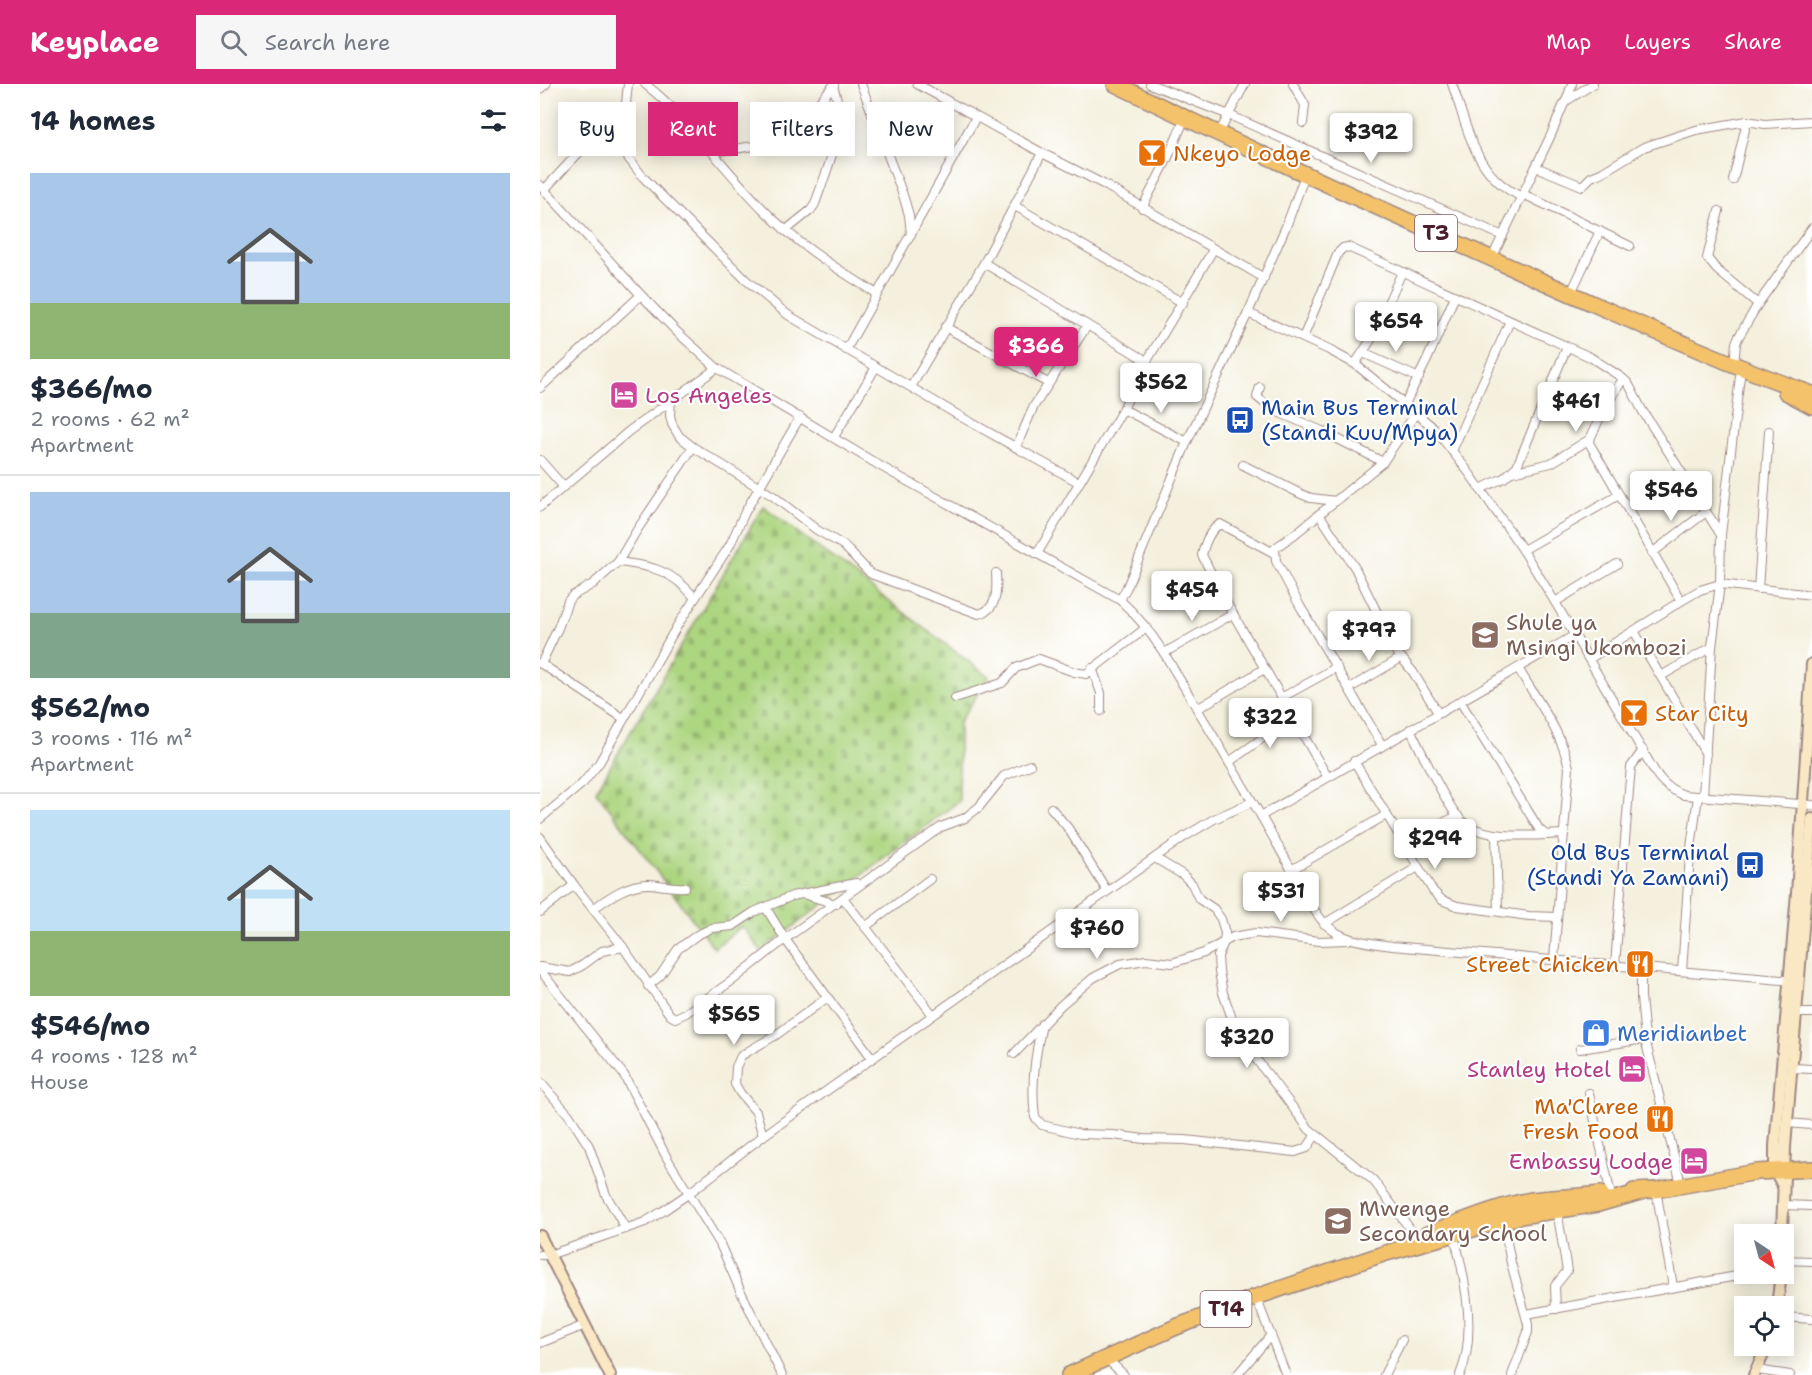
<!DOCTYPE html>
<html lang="en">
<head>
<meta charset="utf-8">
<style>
  body { margin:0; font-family:"Shantell Sans",sans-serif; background:#f6f6f7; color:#1f2937; height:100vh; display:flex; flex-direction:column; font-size:22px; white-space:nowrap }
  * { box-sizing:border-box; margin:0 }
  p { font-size:20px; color:#747a83 }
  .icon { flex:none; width:33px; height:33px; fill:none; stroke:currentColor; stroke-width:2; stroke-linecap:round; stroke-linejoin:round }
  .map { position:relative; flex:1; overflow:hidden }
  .panel { display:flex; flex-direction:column; background:#fff; width:540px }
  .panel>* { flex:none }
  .top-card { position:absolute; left:18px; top:18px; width:570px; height:54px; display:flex; gap:12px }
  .needle { width:39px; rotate:144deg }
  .controls { position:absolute; left:1194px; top:1140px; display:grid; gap:12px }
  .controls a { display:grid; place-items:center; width:60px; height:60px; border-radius:0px; background:#fff; box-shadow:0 3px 15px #0003; font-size:30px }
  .price { position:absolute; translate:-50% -51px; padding:0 14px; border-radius:6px; background:#fff; color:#222; font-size:20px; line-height:39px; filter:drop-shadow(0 2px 3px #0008) }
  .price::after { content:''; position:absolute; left:50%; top:36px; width:18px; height:14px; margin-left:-9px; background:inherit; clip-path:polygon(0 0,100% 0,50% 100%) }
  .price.on { background:#db2777; color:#fff }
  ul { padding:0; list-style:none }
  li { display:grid; align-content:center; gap:12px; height:318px; padding:0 30px }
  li+li { border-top:2px solid #e0e1e3 }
  li span { display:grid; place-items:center; height:186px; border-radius:0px; color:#555 }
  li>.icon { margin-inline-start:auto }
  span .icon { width:108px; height:108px; fill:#fffc; stroke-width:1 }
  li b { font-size:26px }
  h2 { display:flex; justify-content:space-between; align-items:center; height:72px; padding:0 30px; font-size:26px }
  .pill { padding:0 21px; border-radius:0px; background:#fff; box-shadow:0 3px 15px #0003; font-size:21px; line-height:54px }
  .pill.on { background:#db2777; color:#fff }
  header { display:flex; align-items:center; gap:36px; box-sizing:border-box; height:84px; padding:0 30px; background:#db2777; color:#fff }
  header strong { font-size:28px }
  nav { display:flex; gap:33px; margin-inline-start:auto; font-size:21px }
  .search { width:420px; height:54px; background:#f6f6f7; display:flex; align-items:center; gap:15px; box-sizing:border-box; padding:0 21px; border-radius:0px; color:#747a83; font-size:22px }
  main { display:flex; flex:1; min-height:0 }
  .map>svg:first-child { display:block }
  .cemetery { fill:url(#cemetery-stones); stroke:#7c7a56; stroke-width:1.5 }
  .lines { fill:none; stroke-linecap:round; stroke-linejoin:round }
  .street-casing { stroke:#9f8884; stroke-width:10 }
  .secondary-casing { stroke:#9f8884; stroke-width:14 }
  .highway-casing { stroke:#9f8884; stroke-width:18 }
  .street { stroke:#fff; stroke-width:8 }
  .secondary { stroke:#fae7c3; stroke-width:10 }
  .highway { stroke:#f3c26a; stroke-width:15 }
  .labels { text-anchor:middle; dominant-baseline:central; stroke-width:4.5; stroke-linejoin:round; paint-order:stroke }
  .shield { fill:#fff; stroke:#80626b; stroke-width:1.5 }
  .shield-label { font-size:21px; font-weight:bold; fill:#4a1f2b }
  .food-label { font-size:22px; fill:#c56008; stroke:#fff; text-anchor:start }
  .hotel-label { font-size:22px; fill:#b23c85; stroke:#fff; text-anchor:end }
  .transit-label { font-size:22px; fill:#164399; stroke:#fff; text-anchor:start }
  .education-label { font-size:22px; fill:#785e54; stroke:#fff; text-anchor:start }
  .shop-label { font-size:22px; fill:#366cbe; stroke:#fff; text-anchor:start }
</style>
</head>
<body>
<header>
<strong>Keyplace</strong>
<div class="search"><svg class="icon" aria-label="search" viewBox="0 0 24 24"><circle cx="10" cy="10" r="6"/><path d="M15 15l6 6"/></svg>Search here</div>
<nav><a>Map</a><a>Layers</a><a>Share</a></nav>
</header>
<main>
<section class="panel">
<h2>14 homes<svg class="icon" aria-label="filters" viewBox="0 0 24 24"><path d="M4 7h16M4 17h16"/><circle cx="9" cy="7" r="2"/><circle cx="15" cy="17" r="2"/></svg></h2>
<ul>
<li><span style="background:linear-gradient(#a9c7e8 70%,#8fb573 0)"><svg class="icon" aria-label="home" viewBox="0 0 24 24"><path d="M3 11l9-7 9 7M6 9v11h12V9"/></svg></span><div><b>$366/mo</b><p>2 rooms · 62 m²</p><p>Apartment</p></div></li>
<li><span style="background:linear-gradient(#a9c7e8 65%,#7fa58c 0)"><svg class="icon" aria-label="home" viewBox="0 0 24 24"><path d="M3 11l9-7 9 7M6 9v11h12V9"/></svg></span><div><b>$562/mo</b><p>3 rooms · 116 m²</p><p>Apartment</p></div></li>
<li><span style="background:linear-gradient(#bfe0f5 65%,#8fb573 0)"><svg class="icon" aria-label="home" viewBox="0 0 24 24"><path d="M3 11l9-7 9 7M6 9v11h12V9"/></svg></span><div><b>$546/mo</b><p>4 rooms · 128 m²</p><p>House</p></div></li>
</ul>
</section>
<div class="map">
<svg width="1272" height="1291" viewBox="0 0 1272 1291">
  <defs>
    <pattern id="cemetery-stones" width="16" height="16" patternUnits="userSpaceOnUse" patternTransform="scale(1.5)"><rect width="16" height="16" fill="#add681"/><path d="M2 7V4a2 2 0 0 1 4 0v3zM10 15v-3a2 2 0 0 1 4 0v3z" fill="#96b770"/></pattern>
  </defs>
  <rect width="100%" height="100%" fill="#fff"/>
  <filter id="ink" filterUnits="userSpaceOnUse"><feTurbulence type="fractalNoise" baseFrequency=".0167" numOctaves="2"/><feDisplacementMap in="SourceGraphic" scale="12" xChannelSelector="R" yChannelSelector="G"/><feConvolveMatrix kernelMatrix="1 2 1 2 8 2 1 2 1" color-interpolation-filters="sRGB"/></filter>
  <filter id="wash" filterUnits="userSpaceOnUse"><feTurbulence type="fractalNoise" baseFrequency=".008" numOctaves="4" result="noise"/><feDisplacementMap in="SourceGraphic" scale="24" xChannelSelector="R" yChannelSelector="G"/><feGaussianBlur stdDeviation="1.35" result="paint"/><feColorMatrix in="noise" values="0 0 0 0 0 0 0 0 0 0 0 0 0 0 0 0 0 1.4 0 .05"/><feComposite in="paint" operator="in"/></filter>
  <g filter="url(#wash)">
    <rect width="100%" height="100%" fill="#f4f0dd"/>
    <polygon class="cemetery" points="223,422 449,593 419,638 419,717 221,867 202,842 174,864 56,707"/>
  </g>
  <g filter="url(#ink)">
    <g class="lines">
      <g class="street-casing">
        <g id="street">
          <path d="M105 0C151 36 183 85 224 126 258 161 296 184 337 210"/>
          <polyline points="321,0 363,111 369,131 371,150"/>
          <polyline points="377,0 502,69 563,100 724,194"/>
          <polyline points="610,0 689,31 963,152"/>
          <polyline points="753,0 765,21 763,39"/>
          <path d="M912 0C928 44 934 92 982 113"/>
          <polyline points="0,5 6,0"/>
          <polyline points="1026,17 1032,0"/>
          <polyline points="67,47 103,93 206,196 248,231 423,334 538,398"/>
          <polyline points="678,51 705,0"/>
          <path d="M173 68 235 59C261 47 275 21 294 1"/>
          <polyline points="996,83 1042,102 1051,93 1061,89 1104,63 1156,46 1207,37 1225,40 1272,37"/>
          <polyline points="1193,96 1207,37"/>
          <path d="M0 101 101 211 137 248 177 284 342 383 580 516C598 532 611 549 624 569L721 732 775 827C795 858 819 857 852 862L1253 897"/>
          <polyline points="4,106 45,62 81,36 85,29 88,0"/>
          <polyline points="983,110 1090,162"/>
          <polyline points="475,122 643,219"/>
          <polyline points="602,124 626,78 645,34"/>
          <polyline points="1179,127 1167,174 1177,186 1218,220"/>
          <path d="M245 147 271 126 275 120C287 84 309 40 293 3"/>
          <polyline points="952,174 1011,51 1023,22 1026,17 1053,0"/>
          <polyline points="444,179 607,277"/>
          <polyline points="1031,209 1060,147"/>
          <path d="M708 229 789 266 815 280 894 344 927 386 983 466 1015 518 1115 688C1123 700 1131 706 1144 711L1272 721"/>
          <polyline points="405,243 508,299"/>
          <polyline points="763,254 798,169 803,164 808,163 1050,273 1081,293 1088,299 1102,326 1181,451"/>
          <polyline points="306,266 436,33"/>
          <polyline points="823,269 879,294"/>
          <polyline points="815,280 832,254 862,188"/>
          <polyline points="1194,281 1196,259 1198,254 1218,220 1272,144"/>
          <polyline points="371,303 444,179 502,69"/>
          <polyline points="720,303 717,313 733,326 782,347 843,378"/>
          <polyline points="0,304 101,211"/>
          <path d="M131 315 130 331 132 340 139 352 153 363 233 412 277 446 303 461 331 490 439 530C458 525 457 506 456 489"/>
          <polyline points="865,320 887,276 915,212"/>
          <polyline points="583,325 647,358"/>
          <polyline points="294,353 336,283"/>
          <polyline points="1048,357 1141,517"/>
          <polyline points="476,363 494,322 547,242"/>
          <polyline points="912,367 970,237"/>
          <polyline points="0,376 23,402"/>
          <polyline points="703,381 761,410 771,414 796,417"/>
          <polyline points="972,388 1011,379 1050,355 1065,323 1083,295"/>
          <polyline points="940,405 964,394 977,382 1027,263"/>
          <polyline points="0,423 89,347 177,284"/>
          <polyline points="779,430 815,484 856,567 873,588 898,629"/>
          <polyline points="983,466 1079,411"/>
          <path d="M734 469 680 440C669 447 665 459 662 471L685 516 787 692"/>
          <polyline points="1112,469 1166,428"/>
          <polyline points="497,470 583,325 607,277 673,166"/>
          <path d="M78 478C112 482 132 486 155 514"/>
          <polyline points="1218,505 1229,347"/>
          <polyline points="580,516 587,503 647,358 708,229 747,140 765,91"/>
          <polyline points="1015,518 1077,480"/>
          <polyline points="1094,547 1166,670"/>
          <polyline points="624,569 693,530"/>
          <polyline points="1049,575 1141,517 1160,506 1180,500 1272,511"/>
          <polyline points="0,579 83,634"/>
          <polyline points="1,580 18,544 28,517 32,512 53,500 78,478 97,446 153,363"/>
          <polyline points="552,584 561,609 561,627"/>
          <path d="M978 584C996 615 1022 648 1029 684L1014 875"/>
          <polyline points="1121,592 1172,563"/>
          <polyline points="810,604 861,574"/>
          <polyline points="415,614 462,599 476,584 499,575 534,588 546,590 606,544"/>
          <polyline points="741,614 797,583"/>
          <polyline points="920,617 999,745 1006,751"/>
          <polyline points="657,625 724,585"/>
          <path d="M870 645C880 664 909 728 923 738 948 757 994 751 1024 750"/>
          <polyline points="842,661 760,522 736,477 735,464 755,450 843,378 876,329"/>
          <polyline points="814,677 893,807 902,816 917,822 989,832 1017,833"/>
          <polyline points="689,678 734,646 748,625"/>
          <polyline points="1163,712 1172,563 1180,500 1181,451 1201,284"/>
          <polyline points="511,724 528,744 567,807"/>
          <polyline points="721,732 1035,551"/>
          <polyline points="0,735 43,699 59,679 137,542 190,461 205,428 260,333"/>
          <polyline points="956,750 958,827"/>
          <polyline points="0,753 34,801 83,863 125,924 130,931 135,934 146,929 193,896 245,855 401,743 425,734 439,723 464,692 490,681"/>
          <polyline points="861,757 918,732"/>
          <polyline points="615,774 643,791 652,800 659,815 674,825 681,835 685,849 684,858 678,872 679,888 683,909 695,943 713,971 769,1045 833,1096 877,1154"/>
          <polyline points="751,786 846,731"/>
          <polyline points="266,811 296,820"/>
          <polyline points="304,815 393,931"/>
          <polyline points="226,824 245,855 332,974"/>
          <path d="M53 825C69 813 89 799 110 800 122 801 133 804 145 803"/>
          <polyline points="0,828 34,801"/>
          <polyline points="784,840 878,783"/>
          <polyline points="325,843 390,795"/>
          <polyline points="1075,881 1090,694 1091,683 1103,666"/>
          <polyline points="0,883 30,888 43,881 62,867 83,863"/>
          <polyline points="1101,883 1101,913 1105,955 1141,1100"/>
          <polyline points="0,886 84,991 127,1074 180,1160 200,1206 242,1291"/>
          <polyline points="1142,887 1150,771 1158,712"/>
          <polyline points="108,902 120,892 138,865 157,851 172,844 193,842 214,828 252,812 316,799"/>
          <polyline points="1256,929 1272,929"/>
          <path d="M502 940C495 970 491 1003 495 1033L502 1041 540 1050 573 1051 604 1055 645 1056 755 1068 767 1064 775 1052"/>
          <polyline points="1040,965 1105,955"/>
          <polyline points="474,970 521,921 553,894 580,880 606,876 632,879 664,869 693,853 716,849 779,857 808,856"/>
          <polyline points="1252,984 1272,985"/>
          <polyline points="0,998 29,1031 49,1062 66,1111 86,1145"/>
          <polyline points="1049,1009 1072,1116"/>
          <polyline points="1247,1039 1272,1041"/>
          <polyline points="223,1052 216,1028 200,1009 195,1000 196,983 201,972 207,968 236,951 288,913"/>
          <polyline points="1116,1106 1133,1202"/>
          <polyline points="1243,1121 1272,1122"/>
          <polyline points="963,1137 971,1179 988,1240 988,1248 972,1291"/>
          <path d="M914 1152C925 1192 937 1251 920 1291"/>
          <polyline points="0,1171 9,1171 105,1138 123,1127 148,1110 223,1052 644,753 674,735 712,718"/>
          <polyline points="1244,1176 1272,1177"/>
          <polyline points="716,1213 746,1291"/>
          <polyline points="1016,1225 1015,1202 1027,1187 1017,1126"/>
          <polyline points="986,1230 1208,1190"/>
          <polyline points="1244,1233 1272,1235"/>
          <polyline points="0,1259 45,1241"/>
          <polyline points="566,1274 584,1291"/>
          <polyline points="1217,1286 1250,1291"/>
          <polyline points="697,1291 731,1251"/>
          <polyline points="844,1291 862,1256"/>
        </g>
      </g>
      <g class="secondary-casing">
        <g id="secondary">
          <polyline points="1243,1102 1235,1087 1235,1062 1257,809 1272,580"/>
          <polyline points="1242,1150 1245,1063 1272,735"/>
          <polyline points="0,1152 70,1291"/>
          <polyline points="1237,1222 1241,1190"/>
          <polyline points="1214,1291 1227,1262"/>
        </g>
      </g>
      <g class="highway-casing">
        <g id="highway">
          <path d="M575 0C716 69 860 134 1004 198 1093 237 1180 278 1272 310"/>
          <polyline points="1246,308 1272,322"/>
          <polyline points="1094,1107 1116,1106 1217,1088 1272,1085"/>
          <path d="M887 1150C919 1139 949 1125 981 1118 1008 1112 1035 1114 1061 1110"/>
          <polyline points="529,1291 636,1243 716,1213 846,1169 980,1132 1058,1120 1104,1107"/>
        </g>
      </g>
      <use href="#street" class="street"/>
      <use href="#secondary" class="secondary"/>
      <use href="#highway" class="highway"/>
    </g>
  </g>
  <defs>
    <g id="bar-square" transform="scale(1.5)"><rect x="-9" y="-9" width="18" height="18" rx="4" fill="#e8710a" stroke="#fff"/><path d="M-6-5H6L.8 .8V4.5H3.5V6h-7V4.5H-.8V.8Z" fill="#fff"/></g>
    <g id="hotel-square" transform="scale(1.5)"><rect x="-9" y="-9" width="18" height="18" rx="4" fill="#d1479c" stroke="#fff"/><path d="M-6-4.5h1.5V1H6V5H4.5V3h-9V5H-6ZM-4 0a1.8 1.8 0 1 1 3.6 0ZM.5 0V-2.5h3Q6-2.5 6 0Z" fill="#fff"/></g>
    <g id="bus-square" transform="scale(1.5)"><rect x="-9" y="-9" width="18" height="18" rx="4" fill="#1a4fb4" stroke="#fff"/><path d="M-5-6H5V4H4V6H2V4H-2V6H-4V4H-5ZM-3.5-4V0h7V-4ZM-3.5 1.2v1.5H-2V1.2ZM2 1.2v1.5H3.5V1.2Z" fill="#fff"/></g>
    <g id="school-square" transform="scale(1.5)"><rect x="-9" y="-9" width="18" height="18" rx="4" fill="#8d6e63" stroke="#fff"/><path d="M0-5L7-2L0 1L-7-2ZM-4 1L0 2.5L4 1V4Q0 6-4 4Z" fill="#fff"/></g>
    <g id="restaurant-square" transform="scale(1.5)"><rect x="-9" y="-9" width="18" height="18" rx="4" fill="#e8710a" stroke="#fff"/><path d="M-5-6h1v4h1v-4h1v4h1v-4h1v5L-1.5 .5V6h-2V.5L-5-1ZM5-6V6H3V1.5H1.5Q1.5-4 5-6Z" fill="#fff"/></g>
    <g id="shop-square" transform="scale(1.5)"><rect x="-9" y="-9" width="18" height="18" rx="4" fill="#3f7fe0" stroke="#fff"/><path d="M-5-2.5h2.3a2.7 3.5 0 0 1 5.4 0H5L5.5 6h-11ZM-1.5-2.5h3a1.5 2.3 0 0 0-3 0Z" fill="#fff"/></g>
  </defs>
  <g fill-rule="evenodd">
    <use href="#bar-square" x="612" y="69"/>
    <use href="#hotel-square" x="84" y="311"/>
    <use href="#bus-square" x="700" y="336"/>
    <use href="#school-square" x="945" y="551"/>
    <use href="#bar-square" x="1094" y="629"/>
    <use href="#bus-square" x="1210" y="781"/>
    <use href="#restaurant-square" x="1100" y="880"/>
    <use href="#shop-square" x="1056" y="949"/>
    <use href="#hotel-square" x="1092" y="985"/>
    <use href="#restaurant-square" x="1120" y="1035"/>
    <use href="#hotel-square" x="1154" y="1077"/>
    <use href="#school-square" x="798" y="1137"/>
  </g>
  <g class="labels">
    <g class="shield">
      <rect x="875" y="131" width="42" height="36" rx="4.5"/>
      <rect x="660.5" y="1207" width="51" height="36" rx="4.5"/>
    </g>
    <g class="shield-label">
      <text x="896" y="149">T3</text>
      <text x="686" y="1225">T14</text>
    </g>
    <g class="food-label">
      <text x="633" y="69">Nkeyo Lodge</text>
      <text x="1115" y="629">Star City</text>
      <text x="1079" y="880" text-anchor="end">Street Chicken</text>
      <text x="1099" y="1022" text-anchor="end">Ma'Claree<tspan x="1099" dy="25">Fresh Food</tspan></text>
    </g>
    <g class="hotel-label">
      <text x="105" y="311" text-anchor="start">Los Angeles</text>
      <text x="1071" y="985">Stanley Hotel</text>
      <text x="1133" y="1077">Embassy Lodge</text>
    </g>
    <g class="transit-label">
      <text x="721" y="323">Main Bus Terminal<tspan x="721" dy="25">(Standi Kuu/Mpya)</tspan></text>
      <text x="1189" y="768" text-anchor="end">Old Bus Terminal<tspan x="1189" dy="25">(Standi Ya Zamani)</tspan></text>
    </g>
    <g class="education-label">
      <text x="966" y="538">Shule ya<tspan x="966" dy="25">Msingi Ukombozi</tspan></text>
      <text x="819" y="1124">Mwenge<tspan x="819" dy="25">Secondary School</tspan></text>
    </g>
    <g class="shop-label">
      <text x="1077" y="949">Meridianbet</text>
    </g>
  </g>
</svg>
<div class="controls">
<a><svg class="needle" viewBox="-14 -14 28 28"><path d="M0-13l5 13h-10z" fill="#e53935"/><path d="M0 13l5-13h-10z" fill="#747a83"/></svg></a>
<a><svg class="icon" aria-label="locate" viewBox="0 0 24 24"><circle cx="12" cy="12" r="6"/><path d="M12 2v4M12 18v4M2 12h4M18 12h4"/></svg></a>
</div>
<b class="price" style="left:831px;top:80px">$392</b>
<b class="price" style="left:856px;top:269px">$654</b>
<b class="price on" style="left:496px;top:294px">$366</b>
<b class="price" style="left:621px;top:330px">$562</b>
<b class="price" style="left:1036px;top:349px">$461</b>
<b class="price" style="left:1131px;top:438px">$546</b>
<b class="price" style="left:652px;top:538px">$454</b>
<b class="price" style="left:829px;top:578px">$797</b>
<b class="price" style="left:730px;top:665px">$322</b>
<b class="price" style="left:895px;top:786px">$294</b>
<b class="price" style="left:741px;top:839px">$531</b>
<b class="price" style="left:557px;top:876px">$760</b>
<b class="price" style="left:194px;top:962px">$565</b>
<b class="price" style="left:707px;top:985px">$320</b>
<div class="top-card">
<a class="pill">Buy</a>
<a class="pill on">Rent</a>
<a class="pill">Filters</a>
<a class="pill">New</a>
</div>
</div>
</main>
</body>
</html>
